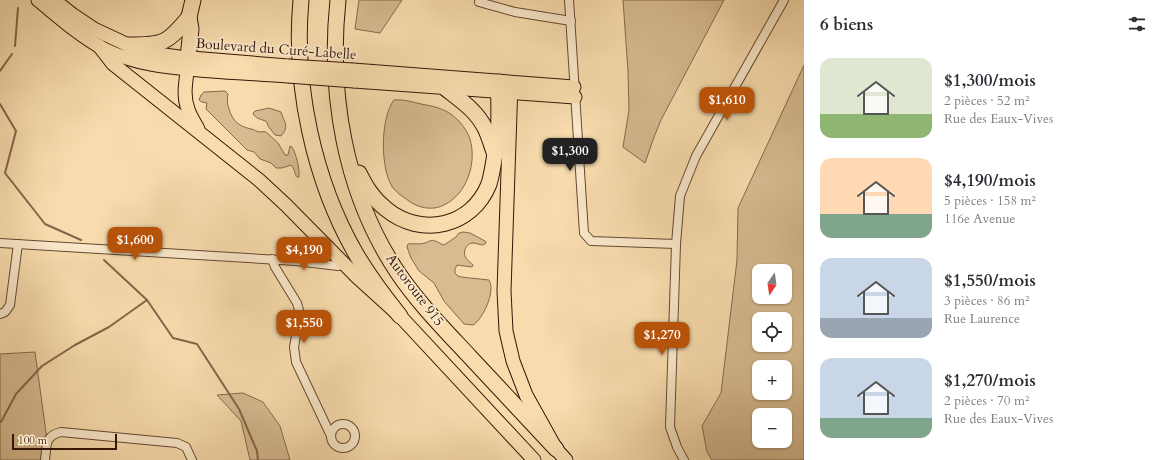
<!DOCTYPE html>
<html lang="fr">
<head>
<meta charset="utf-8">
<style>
  body { margin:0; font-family:Cardo,serif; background:#f2f2f3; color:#2b2b33; height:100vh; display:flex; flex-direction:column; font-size:15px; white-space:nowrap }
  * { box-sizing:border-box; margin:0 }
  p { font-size:13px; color:#7c7c81 }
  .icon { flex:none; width:22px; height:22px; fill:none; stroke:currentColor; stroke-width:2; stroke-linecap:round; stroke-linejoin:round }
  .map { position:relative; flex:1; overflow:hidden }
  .panel { display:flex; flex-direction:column; background:#fff; width:360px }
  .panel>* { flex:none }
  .needle { width:26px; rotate:193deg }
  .buttons { position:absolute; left:752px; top:264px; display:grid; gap:8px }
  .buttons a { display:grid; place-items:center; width:40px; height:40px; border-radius:8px; background:#fff; box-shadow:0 1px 3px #0004; font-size:20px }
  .scale { position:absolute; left:12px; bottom:10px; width:105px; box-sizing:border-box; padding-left:4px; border:2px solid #361709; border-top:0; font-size:11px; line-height:14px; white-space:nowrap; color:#361709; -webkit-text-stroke:3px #fae8ca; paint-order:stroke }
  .price { position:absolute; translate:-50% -34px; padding:0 9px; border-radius:8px; background:#b45309; color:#fff; font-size:13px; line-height:26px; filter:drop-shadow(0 1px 2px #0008) }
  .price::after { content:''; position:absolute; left:50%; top:24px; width:12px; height:9px; margin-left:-6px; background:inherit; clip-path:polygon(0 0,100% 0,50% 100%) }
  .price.current { background:#222; color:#fff }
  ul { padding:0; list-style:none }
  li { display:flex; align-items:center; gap:12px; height:100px; padding:0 16px }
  li span { display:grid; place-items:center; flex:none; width:112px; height:80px; border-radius:12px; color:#555 }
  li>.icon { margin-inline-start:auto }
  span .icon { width:48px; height:48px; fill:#fffc; stroke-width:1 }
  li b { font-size:17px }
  h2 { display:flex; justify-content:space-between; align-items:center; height:48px; padding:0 16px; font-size:17px }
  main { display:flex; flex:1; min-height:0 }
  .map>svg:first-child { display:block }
  .green { fill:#d7bb91; stroke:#86694d; fill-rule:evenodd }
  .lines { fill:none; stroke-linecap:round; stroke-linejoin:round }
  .stream { stroke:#83654a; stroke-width:2 }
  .minor-casing { stroke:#664832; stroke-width:10 }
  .primary-casing { stroke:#361709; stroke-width:15 }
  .motorway-casing { stroke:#361709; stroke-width:17 }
  .minor { stroke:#fae8ca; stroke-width:8 }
  .primary { stroke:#f8dcad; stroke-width:13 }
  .motorway { stroke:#f8dcad; stroke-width:15 }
  .primary-bridge-casing { stroke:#361709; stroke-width:15; stroke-linecap:butt }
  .primary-bridge { stroke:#f8dcad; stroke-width:13 }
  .labels { text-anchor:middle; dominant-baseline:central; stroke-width:3.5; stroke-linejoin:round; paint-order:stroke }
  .street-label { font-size:14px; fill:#361709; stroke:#fae8ca }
</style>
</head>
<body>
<main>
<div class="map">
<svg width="804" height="460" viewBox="0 0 804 460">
  <rect width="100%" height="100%" fill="#f8dcad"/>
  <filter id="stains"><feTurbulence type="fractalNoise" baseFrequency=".005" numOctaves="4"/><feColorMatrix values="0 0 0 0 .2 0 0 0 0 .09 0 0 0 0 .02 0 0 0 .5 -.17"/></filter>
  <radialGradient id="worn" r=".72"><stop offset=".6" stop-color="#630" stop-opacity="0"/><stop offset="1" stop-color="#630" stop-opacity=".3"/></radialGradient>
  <g class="green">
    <polygon points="359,0 402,0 380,33 355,29"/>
    <polygon points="623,0 724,0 661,120 654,137 645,163 623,147 629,110 628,71"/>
    <path d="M804 65V460H712L707 452 702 426 721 393 737 260 738 208ZM759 271H785V297H759ZM759 319H785V345H759ZM759 367H785V393H759ZM759 415H785V441H759Z"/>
    <path d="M225 91 228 94C227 99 227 104 229 109 233 122 239 126 251 129 254 129 257 132 260 132 262 132 264 131 266 132L278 143 285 155H288L290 146 292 147C296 153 300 170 299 177H297C294 173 295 169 291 165L282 168H276L271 163 260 159 254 152 247 150 206 109 207 103 202 102 199 100 201 95 204 92Z"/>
    <path d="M394 100C403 99 412 102 421 104 432 106 443 108 452 115 460 121 467 130 470 139 477 163 467 194 444 205 435 210 422 209 412 203 406 199 398 194 393 188 380 170 380 118 394 100Z"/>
    <path d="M269 108 281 112C284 122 290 126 281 136L275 135 268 126 267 122C262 119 255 119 253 113L255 111Z"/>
    <path d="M463 232 470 233 485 241 486 243 483 245C480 245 476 243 473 243 466 243 462 253 466 258 467 260 471 263 473 265L472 267 457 265 455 269V273L458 276 461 277 489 280C496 291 483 319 473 325L464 324 444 301 434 283 419 271 411 258 407 247 408 244C414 243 419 245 425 243 429 242 431 239 435 241 439 242 440 244 444 245L456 237 459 233Z"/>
    <polygon points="35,352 47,440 45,460 0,460 0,354"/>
    <polygon points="243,393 263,402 280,426 290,460 250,460 241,421 217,395"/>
  </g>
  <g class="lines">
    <g class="stream">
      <polyline points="15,46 18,8"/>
      <polyline points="0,71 12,54"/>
      <polyline points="0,104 16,131 5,173 45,224 81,240"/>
      <polyline points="104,260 147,300 173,338 197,344 239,409 257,451 258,460"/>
      <polyline points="1,422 16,394 42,366 75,345 109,327 147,300"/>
    </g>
    <g class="minor-casing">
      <g id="minor">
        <polyline points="569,0 584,233 591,241 676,244"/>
        <polyline points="479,2 515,12 571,21"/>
        <polyline points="0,243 296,261 338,266"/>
        <polyline points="272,259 275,267 297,303 300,314 294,347 296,362 331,436"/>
        <polyline points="0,314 5,312 10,305 18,244"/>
        <circle cx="343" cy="436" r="12"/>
        <path d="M45 460C47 446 44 436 61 432L177 443 186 447 192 460"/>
        <polyline points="684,460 677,447 670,427 676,244 680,196 696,156 784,0"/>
      </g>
    </g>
    <g class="primary-casing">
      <g id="primary">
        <path d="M38 0C59 17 80 36 104 49 138 66 175 68 212 71 237 73 263 74 288 76"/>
        <polyline points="54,0 73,15 94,29 143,52 179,57 288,66"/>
        <polyline points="99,46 113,64 259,180 286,205 357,277 400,316 534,460"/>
        <path d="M188 62C187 78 182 94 188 109 190 116 195 123 198 129"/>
        <polyline points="353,70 574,87"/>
        <polyline points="354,81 575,97"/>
        <polyline points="511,83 504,291 506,331 513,361 526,395 556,449 566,460"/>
      </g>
    </g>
    <g class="motorway-casing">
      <g id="motorway">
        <path d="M301 0C293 85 314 181 356 254 369 276 384 296 400 316"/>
        <path d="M338 0C328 94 345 194 398 273 419 304 446 331 471 358 499 388 528 419 556 449"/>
        <path d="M129 45C163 45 167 44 189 17"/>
        <polyline points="188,58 191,29 189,17 193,0"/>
        <path d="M445 88C460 100 476 110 485 128 489 136 491 144 494 152"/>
        <path d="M359 173C366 187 373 199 386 209 421 238 472 227 489 184 492 174 493 165 495 154 495 149 497 144 498 139 500 120 498 101 499 82"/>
      </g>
    </g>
    <use href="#minor" class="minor"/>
    <use href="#primary" class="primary"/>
    <use href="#motorway" class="motorway"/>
    <g class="primary-bridge-casing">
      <g id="primary-bridge">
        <polyline points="288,66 353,70"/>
        <polyline points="288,76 354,81"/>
      </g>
    </g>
    <use href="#primary-bridge" class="primary-bridge"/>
  </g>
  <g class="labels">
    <g class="street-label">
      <text transform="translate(276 49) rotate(4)">Boulevard du Curé-Labelle</text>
      <text transform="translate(415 290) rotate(53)">Autoroute 915</text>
    </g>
  </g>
  <rect width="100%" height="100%" filter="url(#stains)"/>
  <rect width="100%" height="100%" fill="url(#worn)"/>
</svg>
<div class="buttons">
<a><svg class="needle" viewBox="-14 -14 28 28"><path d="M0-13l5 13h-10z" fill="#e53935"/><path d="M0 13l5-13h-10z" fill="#7c7c81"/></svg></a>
<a><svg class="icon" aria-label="locate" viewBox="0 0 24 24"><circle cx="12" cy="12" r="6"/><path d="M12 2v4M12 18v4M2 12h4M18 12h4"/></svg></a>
<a>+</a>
<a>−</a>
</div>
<div class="scale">100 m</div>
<b class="price" style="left:727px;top:121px">$1,610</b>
<b class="price current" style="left:570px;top:172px">$1,300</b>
<b class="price" style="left:135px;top:261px">$1,600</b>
<b class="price" style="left:304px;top:271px">$4,190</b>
<b class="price" style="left:304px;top:344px">$1,550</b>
<b class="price" style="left:662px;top:356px">$1,270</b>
</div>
<section class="panel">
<h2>6 biens<svg class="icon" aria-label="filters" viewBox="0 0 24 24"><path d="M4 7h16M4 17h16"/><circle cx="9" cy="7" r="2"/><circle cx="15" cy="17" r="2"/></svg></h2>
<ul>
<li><span style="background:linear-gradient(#dfe7d0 70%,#8fb573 0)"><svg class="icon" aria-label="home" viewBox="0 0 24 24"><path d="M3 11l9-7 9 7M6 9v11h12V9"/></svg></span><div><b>$1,300/mois</b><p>2 pièces · 52 m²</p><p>Rue des Eaux-Vives</p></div></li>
<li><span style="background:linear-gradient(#ffd9b3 70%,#7fa58c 0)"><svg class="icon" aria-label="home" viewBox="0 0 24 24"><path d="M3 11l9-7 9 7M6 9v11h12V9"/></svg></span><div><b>$4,190/mois</b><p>5 pièces · 158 m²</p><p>116e Avenue</p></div></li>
<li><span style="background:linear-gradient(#c9d6e8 75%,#9aa5b1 0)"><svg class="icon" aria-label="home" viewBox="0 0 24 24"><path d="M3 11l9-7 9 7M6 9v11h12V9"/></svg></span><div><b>$1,550/mois</b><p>3 pièces · 86 m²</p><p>Rue Laurence</p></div></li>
<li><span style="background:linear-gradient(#c9d6e8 75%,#7fa58c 0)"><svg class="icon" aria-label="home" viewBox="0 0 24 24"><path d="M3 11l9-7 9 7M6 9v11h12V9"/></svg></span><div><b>$1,270/mois</b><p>2 pièces · 70 m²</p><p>Rue des Eaux-Vives</p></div></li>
</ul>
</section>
</main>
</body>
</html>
